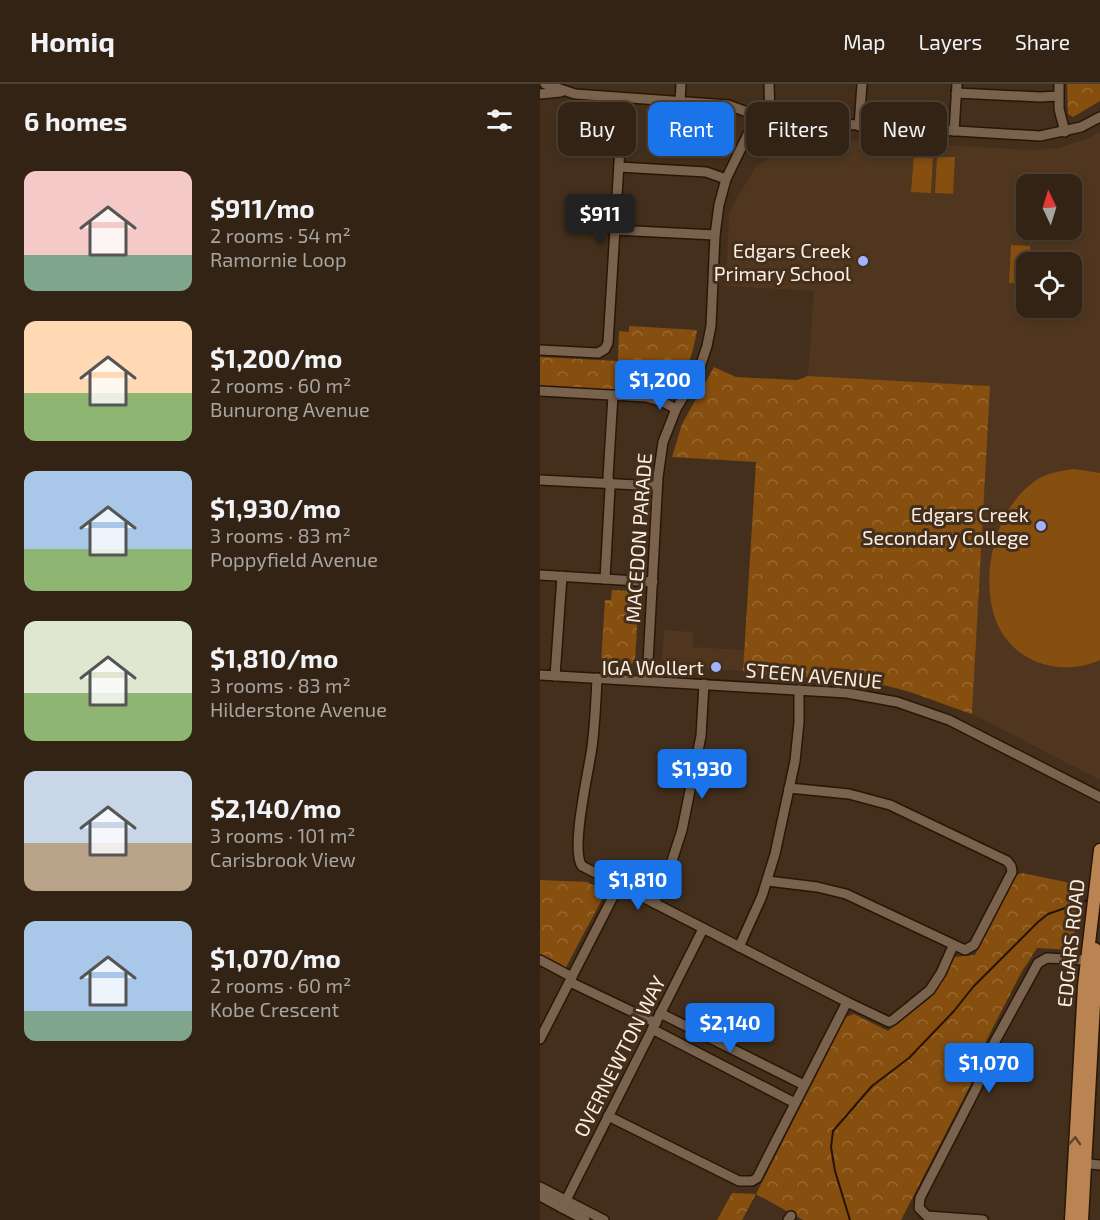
<!DOCTYPE html>
<html lang="en">
<head>
<meta charset="utf-8">
<style>
  body { margin:0; font-family:"Exo 2",sans-serif; background:#3d2f22; color:#f1f3f6; height:100vh; display:flex; flex-direction:column; font-size:22px; white-space:nowrap }
  * { box-sizing:border-box; margin:0 }
  p { font-size:20px; color:#a8a4a0 }
  .icon { flex:none; width:33px; height:33px; fill:none; stroke:currentColor; stroke-width:2; stroke-linecap:round; stroke-linejoin:round }
  .map { position:relative; flex:1; overflow:hidden }
  .sheet { display:flex; flex-direction:column; background:#322315; width:540px }
  .sheet>* { flex:none }
  .top-card { position:absolute; left:18px; top:18px; width:452px; height:54px; display:flex; gap:12px }
  .needle { width:39px; rotate:356deg }
  .fabs { position:absolute; left:476px; top:90px; display:grid; gap:12px }
  .fabs a { display:grid; place-items:center; width:66px; height:66px; border-radius:12px; background:#322315; box-shadow:0 3px 9px #0003,0 0 0 2px #4d4034; font-size:30px }
  .price { position:absolute; translate:-50% -51px; padding:0 14px; border-radius:6px; background:#1a73e8; color:#fff; font-size:20px; line-height:39px; filter:drop-shadow(0 2px 3px #0008) }
  .price::after { content:''; position:absolute; left:50%; top:36px; width:18px; height:14px; margin-left:-9px; background:inherit; clip-path:polygon(0 0,100% 0,50% 100%) }
  .price.active { background:#222; color:#fff }
  ul { padding:0; list-style:none }
  li { display:flex; align-items:center; gap:18px; height:150px; padding:0 24px }
  li span { display:grid; place-items:center; flex:none; width:168px; height:120px; border-radius:12px; color:#555 }
  li>.icon { margin-inline-start:auto }
  span .icon { width:72px; height:72px; fill:#fffc; stroke-width:1 }
  li b { font-size:26px }
  h2 { display:flex; justify-content:space-between; align-items:center; height:72px; padding:0 24px; font-size:26px }
  .tag { padding:0 21px; border-radius:12px; background:#322315; box-shadow:0 3px 9px #0003,0 0 0 2px #4d4034; font-size:21px; line-height:54px }
  .tag.active { background:#1a73e8; color:#fff }
  header { display:flex; align-items:center; gap:36px; box-sizing:border-box; height:84px; padding:0 30px; background:#322315; border-bottom:2px solid #4d4034 }
  header strong { font-size:28px }
  nav { display:flex; gap:33px; margin-inline-start:auto; font-size:21px }
  main { display:flex; flex:1; min-height:0 }
  .map>svg:first-child { display:block }
  .built { fill:#50361e; fill-rule:evenodd }
  .park { fill:url(#park-crowns) }
  .pitch { fill:#864f0f }
  .lines { fill:none; stroke-linecap:round; stroke-linejoin:round }
  .stream { stroke:#261302; stroke-width:2 }
  .minor-casing { stroke:#291604; stroke-width:12 }
  .major-casing { stroke:#291604; stroke-width:15 }
  .minor { stroke:#79624e; stroke-width:9 }
  .major { stroke:#b98451; stroke-width:12 }
  .oneway { stroke:#604429 }
  .poi-dot { fill:#a1b3fd; stroke:#432f1c; stroke-width:2 }
  .labels { text-anchor:middle; dominant-baseline:central; stroke-width:6; stroke-linejoin:round; paint-order:stroke }
  .poi-label { font-size:20px; fill:#fbeee2; stroke:#432f1c; text-anchor:end }
  .street-label { font-size:20px; fill:#fbeee2; stroke:#432f1c }
</style>
</head>
<body>
<header>
<strong>Homiq</strong>
<nav><a>Map</a><a>Layers</a><a>Share</a></nav>
</header>
<main>
<section class="sheet">
<h2>6 homes<svg class="icon" aria-label="filters" viewBox="0 0 24 24"><path d="M4 7h16M4 17h16"/><circle cx="9" cy="7" r="2"/><circle cx="15" cy="17" r="2"/></svg></h2>
<ul>
<li><span style="background:linear-gradient(#f6c9c9 70%,#7fa58c 0)"><svg class="icon" aria-label="home" viewBox="0 0 24 24"><path d="M3 11l9-7 9 7M6 9v11h12V9"/></svg></span><div><b>$911/mo</b><p>2 rooms · 54 m²</p><p>Ramornie Loop</p></div></li>
<li><span style="background:linear-gradient(#ffd9b3 60%,#8fb573 0)"><svg class="icon" aria-label="home" viewBox="0 0 24 24"><path d="M3 11l9-7 9 7M6 9v11h12V9"/></svg></span><div><b>$1,200/mo</b><p>2 rooms · 60 m²</p><p>Bunurong Avenue</p></div></li>
<li><span style="background:linear-gradient(#a9c7e8 65%,#8fb573 0)"><svg class="icon" aria-label="home" viewBox="0 0 24 24"><path d="M3 11l9-7 9 7M6 9v11h12V9"/></svg></span><div><b>$1,930/mo</b><p>3 rooms · 83 m²</p><p>Poppyfield Avenue</p></div></li>
<li><span style="background:linear-gradient(#dfe7d0 60%,#8fb573 0)"><svg class="icon" aria-label="home" viewBox="0 0 24 24"><path d="M3 11l9-7 9 7M6 9v11h12V9"/></svg></span><div><b>$1,810/mo</b><p>3 rooms · 83 m²</p><p>Hilderstone Avenue</p></div></li>
<li><span style="background:linear-gradient(#c9d6e8 60%,#b9a48a 0)"><svg class="icon" aria-label="home" viewBox="0 0 24 24"><path d="M3 11l9-7 9 7M6 9v11h12V9"/></svg></span><div><b>$2,140/mo</b><p>3 rooms · 101 m²</p><p>Carisbrook View</p></div></li>
<li><span style="background:linear-gradient(#a9c7e8 75%,#7fa58c 0)"><svg class="icon" aria-label="home" viewBox="0 0 24 24"><path d="M3 11l9-7 9 7M6 9v11h12V9"/></svg></span><div><b>$1,070/mo</b><p>2 rooms · 60 m²</p><p>Kobe Crescent</p></div></li>
</ul>
</section>
<div class="map">
<svg width="560" height="1136" viewBox="0 0 560 1136">
  <defs>
    <pattern id="park-crowns" width="20" height="18" patternUnits="userSpaceOnUse" patternTransform="scale(1.5)"><rect width="20" height="18" fill="#864f0f"/><path d="M2 6a3 3 0 1 1 6 0M12 15a3 3 0 1 1 6 0" fill="none" stroke="#986932"/></pattern>
  </defs>
  <rect width="100%" height="100%" fill="#432f1c"/>
  <g class="built">
    <path d="M560 48V696L432 630 449 302 268 292 274 207 186 202 189 130 196 115 215 84 229 73 252 60 264 57 292 55 494 66 518 64 547 55ZM486 100H531V146H486ZM486 178H531V224H486Z"/>
    <polygon points="124,546 153,548 153,563 205,566 203,587 128,582 122,576"/>
  </g>
  <g class="park">
    <polygon points="527,0 560,0 560,17 533,33 528,30"/>
    <path d="M89 242 157 246C154 266 144 303 126 313L115 309 0 302V273L78 277 79 247 89 248Z"/>
    <path d="M174 283 196 293 257 296 268 292 450 302 432 630C398 619 367 604 331 599 289 592 245 595 203 587L216 378 132 373 142 340Z"/>
    <polygon points="72,506 95,507 99,511 95,577 89,582 61,580 65,516 71,516"/>
    <polygon points="482,789 531,799 538,804 533,866 497,864 481,889 428,992 433,996 361,1136 263,1136 216,1110 202,1136 177,1136 192,1109 216,1110 306,933 314,930 348,947 390,914 398,904 414,873 435,871 476,791"/>
    <polygon points="0,796 47,798 66,808 25,885 0,872"/>
  </g>
  <g class="pitch">
    <polygon points="374,71 393,72 391,109 371,108"/>
    <polygon points="397,73 415,73 413,110 395,109"/>
    <polygon points="471,161 490,162 490,178 486,178 486,200 469,199"/>
    <path d="M534 385 560 389V576C520 594 470 578 455 534 440 490 455 425 495 397 506 389 520 387 534 385Z"/>
  </g>
  <g class="lines">
    <polyline class="stream" points="310,1136 295,1087 291,1063 293,1047 332,1002 369,974 414,927 433,903 498,838 508,830 548,816"/>
    <g class="minor-casing">
      <g id="minor">
        <polyline points="5,0 35,10 188,21 221,33"/>
        <polyline points="229,0 230,32"/>
        <polyline points="519,0 519,25 525,48"/>
        <polyline points="416,9 500,13 519,12"/>
        <polyline points="0,10 21,8"/>
        <polyline points="140,17 141,0"/>
        <circle cx="226" cy="45" r="13"/>
        <polyline points="236,36 500,52 541,43 560,33"/>
        <polyline points="319,42 322,0"/>
        <polyline points="239,47 266,41"/>
        <polyline points="414,47 417,0"/>
        <polyline points="79,83 166,88 186,95"/>
        <polyline points="75,146 175,151"/>
        <polyline points="0,266 58,269 65,265 68,259 83,14"/>
        <polyline points="0,307 106,313 123,318 136,325"/>
        <polyline points="0,396 117,402"/>
        <polyline points="0,491 113,498"/>
        <polyline points="65,495 70,404 68,393 73,311"/>
        <polyline points="0,591 307,609 357,618 409,636 560,713"/>
        <polyline points="15,592 22,492"/>
        <path d="M57 594C56 617 55 640 52 663 49 686 30 766 42 782L307 918 349 938 353 936 390 906 401 889 413 862"/>
        <polyline points="107,597 118,393 123,358 136,325 158,289 167,262 171,242 175,151 179,121 186,95 208,50 213,46"/>
        <polyline points="228,797 277,803 306,810 425,866 434,861 472,788 471,782 467,777 350,721 309,710 249,704"/>
        <polyline points="114,819 128,789 142,746 161,652 164,600"/>
        <polyline points="199,863 222,812 235,770 255,677 259,638 259,606"/>
        <polyline points="0,876 32,893"/>
        <polyline points="30,898 116,939"/>
        <polyline points="120,929 264,1001"/>
        <polyline points="112,945 255,1019"/>
        <polyline points="0,955 79,801"/>
        <polyline points="68,1032 199,1097 212,1097 217,1094 307,918"/>
        <polyline points="541,1079 560,1081"/>
        <polyline points="0,1103 64,1136"/>
        <polyline points="0,1112 45,1136"/>
        <polyline points="22,1124 163,845"/>
        <polyline points="248,1136 251,1132"/>
        <polyline points="443,1136 387,1132 379,1124 380,1114 437,1003 453,961 498,879 507,874 546,876"/>
      </g>
    </g>
    <g class="major-casing">
      <g id="major">
        <polyline points="531,1136 544,902 560,766"/>
        <polyline points="542,1136 555,902 555,865"/>
      </g>
    </g>
    <use href="#minor" class="minor"/>
    <use href="#major" class="major"/>
  </g>
  <defs><path id="oneway-chevron" d="M-2-3.5L2.5 0L-2 3.5" fill="none" stroke-width="1.6" stroke-linecap="round" stroke-linejoin="round" transform="scale(1.5)"/></defs>
  <use class="oneway" href="#oneway-chevron" transform="translate(535 1057) rotate(-87)"/>
  <g class="poi-dot">
    <circle cx="323" cy="177" r="6"/>
    <circle cx="501" cy="442" r="6"/>
    <circle cx="176" cy="583" r="6"/>
  </g>
  <g class="labels">
    <g class="poi-label">
      <text x="311" y="166">Edgars Creek<tspan x="311" dy="23">Primary School</tspan></text>
      <text x="489" y="430">Edgars Creek<tspan x="489" dy="23">Secondary College</tspan></text>
      <text x="164" y="583">IGA Wollert</text>
    </g>
    <g class="street-label">
      <text transform="translate(98 454) rotate(-86)">MACEDON PARADE</text>
      <text transform="translate(274 591) rotate(5)">STEEN AVENUE</text>
      <text transform="translate(530 859) rotate(-84)">EDGARS ROAD</text>
      <text transform="translate(79 972) rotate(-63)">OVERNEWTON WAY</text>
    </g>
  </g>
</svg>
<div class="fabs">
<a><svg class="needle" viewBox="-14 -14 28 28"><path d="M0-13l5 13h-10z" fill="#e53935"/><path d="M0 13l5-13h-10z" fill="#a8a4a0"/></svg></a>
<a><svg class="icon" aria-label="locate" viewBox="0 0 24 24"><circle cx="12" cy="12" r="6"/><path d="M12 2v4M12 18v4M2 12h4M18 12h4"/></svg></a>
</div>
<b class="price active" style="left:60px;top:161px">$911</b>
<b class="price" style="left:120px;top:327px">$1,200</b>
<b class="price" style="left:162px;top:716px">$1,930</b>
<b class="price" style="left:98px;top:827px">$1,810</b>
<b class="price" style="left:190px;top:970px">$2,140</b>
<b class="price" style="left:449px;top:1010px">$1,070</b>
<div class="top-card">
<a class="tag">Buy</a>
<a class="tag active">Rent</a>
<a class="tag">Filters</a>
<a class="tag">New</a>
</div>
</div>
</main>
</body>
</html>
